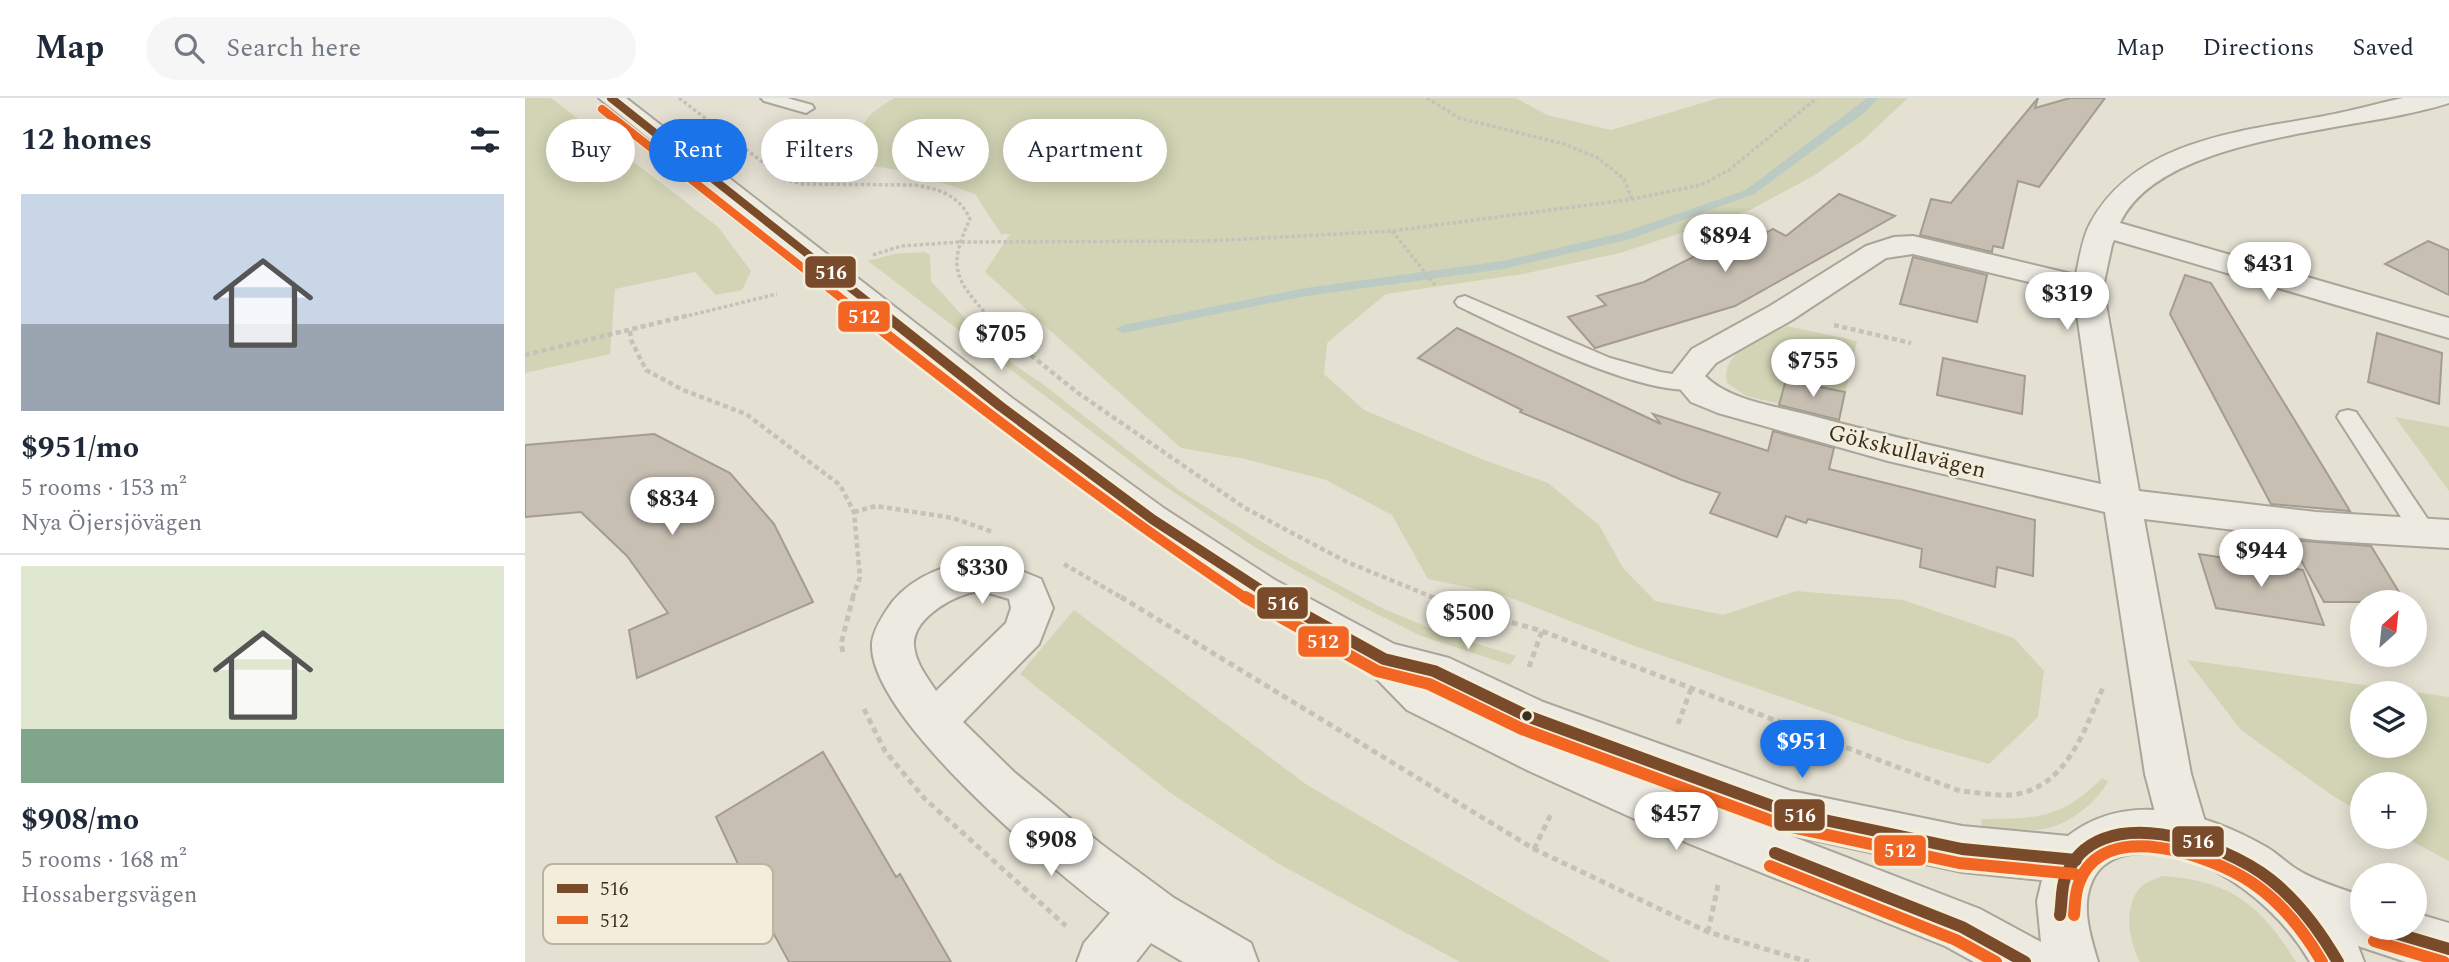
<!DOCTYPE html>
<html lang="en">
<head>
<meta charset="utf-8">
<style>
  body { margin:0; font-family:Spectral,serif; background:#f6f6f7; color:#1f2937; height:100vh; display:flex; flex-direction:column; font-size:26px; white-space:nowrap }
  * { box-sizing:border-box; margin:0 }
  p { font-size:23px; color:#747a83 }
  .icon { flex:none; width:38px; height:38px; fill:none; stroke:currentColor; stroke-width:2; stroke-linecap:round; stroke-linejoin:round }
  .map { position:relative; flex:1; overflow:hidden }
  .details { display:flex; flex-direction:column; background:#fff; width:525px }
  .details>* { flex:none }
  .guide { position:absolute; left:21px; top:21px; width:665px; height:63px; display:flex; gap:14px }
  .needle { width:46px; rotate:27deg }
  .buttons { position:absolute; left:1825px; top:492px; display:grid; gap:14px }
  .buttons a { display:grid; place-items:center; width:77px; height:77px; border-radius:50%; background:#fff; box-shadow:0 4px 18px #0003; font-size:35px }
  .price { position:absolute; translate:-50% -60px; padding:0 16px; border-radius:24px; background:#fff; color:#222; font-size:23px; line-height:46px; filter:drop-shadow(0 2px 4px #0008) }
  .price::after { content:''; position:absolute; left:50%; top:42px; width:21px; height:16px; margin-left:-10px; background:inherit; clip-path:polygon(0 0,100% 0,50% 100%) }
  .price.selected { background:#1a73e8; color:#fff }
  ul { padding:0; list-style:none }
  li { display:grid; align-content:center; gap:14px; height:371px; padding:0 21px }
  li+li { border-top:2px solid #e0e1e3 }
  li span { display:grid; place-items:center; height:217px; border-radius:0px; color:#555 }
  li>.icon { margin-inline-start:auto }
  span .icon { width:126px; height:126px; fill:#fffc; stroke-width:1 }
  li b { font-size:30px }
  h2 { display:flex; justify-content:space-between; align-items:center; height:84px; padding:0 21px; font-size:30px }
  .chip { padding:0 24px; border-radius:32px; background:#fff; box-shadow:0 4px 18px #0003; font-size:24px; line-height:63px }
  .chip.selected { background:#1a73e8; color:#fff }
  header { display:flex; align-items:center; gap:42px; box-sizing:border-box; height:98px; padding:0 35px; background:#fff; border-bottom:2px solid #e0e1e3 }
  header strong { font-size:33px }
  nav { display:flex; gap:38px; margin-inline-start:auto; font-size:24px }
  .search { width:490px; height:63px; background:#f6f6f7; display:flex; align-items:center; gap:18px; box-sizing:border-box; padding:0 24px; border-radius:38px; color:#747a83; font-size:26px }
  main { display:flex; flex:1; min-height:0 }
  .map>svg:first-child { display:block }
  .green { fill:#d2d4b5; fill-rule:evenodd }
  .lines { fill:none; stroke-linecap:round; stroke-linejoin:round }
  .stream { fill:#bbcac2; fill-rule:evenodd }
  .building { fill:#c8bfb3; stroke:#a59c91; stroke-width:2 }
  .service-casing { stroke:#aaa59a; stroke-width:4 }
  .minor-casing { stroke:#aaa59a; stroke-width:4 }
  .tertiary-casing { stroke:#aaa59a; stroke-width:4 }
  .path-far2 { stroke:#c6c1b9; stroke-width:3.5; stroke-dasharray:3.5 2.5; stroke-linecap:butt }
  .path-far1 { stroke:#c6c1b9; stroke-width:4.5; stroke-dasharray:5 3.5; stroke-linecap:butt }
  .path { stroke:#c6c1b9; stroke-width:5; stroke-dasharray:6 4.5; stroke-linecap:butt }
  .service { fill:#edeae2; fill-rule:evenodd }
  .minor { fill:#edeae2; fill-rule:evenodd }
  .tertiary { fill:#edeae2; fill-rule:evenodd }
  .bus-1-far2-casing { stroke:#f4edd9; stroke-width:11 }
  .bus-1-far1-casing { stroke:#f4edd9; stroke-width:15 }
  .bus-1-casing { stroke:#f4edd9; stroke-width:18 }
  .bus-2-far2-casing { stroke:#f4edd9; stroke-width:11 }
  .bus-2-far1-casing { stroke:#f4edd9; stroke-width:15 }
  .bus-2-casing { stroke:#f4edd9; stroke-width:18 }
  .bus-1-far2 { stroke:#7a4b2a; stroke-width:8 }
  .bus-1-far1 { stroke:#7a4b2a; stroke-width:10 }
  .bus-1 { stroke:#7a4b2a; stroke-width:12 }
  .bus-2-far2 { stroke:#f26522; stroke-width:8 }
  .bus-2-far1 { stroke:#f26522; stroke-width:10 }
  .bus-2 { stroke:#f26522; stroke-width:12 }
  .bus-dot { fill:#392e22; stroke:#f4edd9; stroke-width:2.5 }
  .labels { text-anchor:middle; dominant-baseline:central; stroke-width:5; stroke-linejoin:round; paint-order:stroke }
  .street-label { font-size:23px; fill:#392e22; stroke:#f4edd9 }
  .key { fill:#f4edd9; stroke:#bcb4a2; stroke-width:2 }
  .key-label { font-size:19px; fill:#392e22 }
  .line-badge { stroke:#f4edd9; stroke-width:2.5 }
  .badge-label { font-size:19px; text-anchor:middle; font-weight:bold; fill:#fff }
</style>
</head>
<body>
<header>
<strong>Map</strong>
<div class="search"><svg class="icon" aria-label="search" viewBox="0 0 24 24"><circle cx="10" cy="10" r="6"/><path d="M15 15l6 6"/></svg>Search here</div>
<nav><a>Map</a><a>Directions</a><a>Saved</a></nav>
</header>
<main>
<section class="details">
<h2>12 homes<svg class="icon" aria-label="filters" viewBox="0 0 24 24"><path d="M4 7h16M4 17h16"/><circle cx="9" cy="7" r="2"/><circle cx="15" cy="17" r="2"/></svg></h2>
<ul>
<li><span style="background:linear-gradient(#c9d6e8 60%,#9aa5b1 0)"><svg class="icon" aria-label="home" viewBox="0 0 24 24"><path d="M3 11l9-7 9 7M6 9v11h12V9"/></svg></span><div><b>$951/mo</b><p>5 rooms · 153 m²</p><p>Nya Öjersjövägen</p></div></li>
<li><span style="background:linear-gradient(#dfe7d0 75%,#7fa58c 0)"><svg class="icon" aria-label="home" viewBox="0 0 24 24"><path d="M3 11l9-7 9 7M6 9v11h12V9"/></svg></span><div><b>$908/mo</b><p>5 rooms · 168 m²</p><p>Hossabergsvägen</p></div></li>
</ul>
</section>
<div class="map">
<svg width="1924" height="864" viewBox="0 0 1924 864">
  <rect width="100%" height="100%" fill="#e4e0d2"/>
  <g class="green">
    <polygon points="0,0 26,0 193,129 226,173 217,192 191,197 170,174 90,191 85,256 0,275"/>
    <polygon points="369,0 991,0 1022,17 1086,32 1194,0 1383,0 1337,43 1290,77 1225,112 1095,155 998,176 861,196 802,245 799,276 839,312 959,362 1023,385 1074,427 1098,470 1130,503 1198,517 1271,493 1378,502 1489,540 1519,573 1513,619 1464,666 1380,642 1107,547 976,496 903,481 867,417 801,382 720,361 656,350 460,174 485,136 476,136 450,96 386,74 309,62 348,14"/>
    <path d="M400 154 405 157 406 183C439 219 472 259 515 284L655 393 763 460 859 511 917 535 991 558 985 567 896 538 830 505 731 450 625 378 343 163 369 156Z"/>
    <path d="M1262 228 1332 243 1315 320 1221 298 1202 285C1195 252 1237 241 1262 228Z"/>
    <polygon points="1870,319 1924,329 1924,393"/>
    <polygon points="549,512 782,687 1086,864 935,864 754,766 647,696 495,576"/>
    <path d="M1662 562 1924 599V763L1879 739 1890 738V686H1838L1837 715 1808 698 1716 632ZM1838 595H1890V648H1838Z"/>
    <path d="M1577 680 1583 683C1573 704 1542 728 1518 731 1498 734 1477 729 1457 730L1456 721C1510 721 1537 721 1577 680Z"/>
    <path d="M1637 778C1705 782 1736 807 1771 864H1615C1604 843 1597 807 1617 788 1622 783 1631 781 1637 778Z"/>
  </g>
  <g class="lines">
    <polygon class="stream" points="1342,0 1353,0 1340,14 1229,96 1105,141 978,171 781,198 598,235 591,231 598,227 781,190 978,163 1097,135 1221,92"/>
  </g>
  <g class="building">
    <polygon points="1513,0 1510,10 1545,0 1580,0 1514,89 1493,83 1478,150 1468,148 1467,154 1395,137 1406,101 1426,105"/>
    <polygon points="1314,96 1370,118 1210,208 1070,250 1043,219 1081,207 1072,198 1119,184 1217,134 1230,141 1248,131 1261,138"/>
    <polygon points="1903,143 1924,152 1924,197 1860,166"/>
    <polygon points="1388,159 1462,177 1452,224 1375,206"/>
    <polygon points="1660,177 1686,185 1825,413 1746,406 1645,216"/>
    <polygon points="932,230 1136,326 1128,316 1243,353 1248,333 1309,350 1304,371 1510,422 1508,478 1472,469 1470,489 1395,469 1397,451 1283,421 1281,425 1261,418 1252,439 1185,415 1195,395 1157,382 995,314 997,312 893,260"/>
    <polygon points="1852,235 1917,255 1914,306 1843,284"/>
    <polygon points="1418,260 1500,278 1497,316 1412,297"/>
    <polygon points="1261,282 1320,294 1314,322 1254,307"/>
    <polygon points="129,336 205,375 249,426 288,504 112,580 104,532 143,515 102,458 56,414 0,419 0,347"/>
    <polygon points="1765,442 1846,448 1880,504 1799,504"/>
    <polygon points="1674,456 1778,472 1799,527 1691,510"/>
    <polygon points="298,654 371,779 375,776 426,864 264,864 226,794 191,719"/>
  </g>
  <g class="lines">
    <g class="service-casing">
      <g id="service">
        <polygon points="236,0 262,0 287,7 289,10 281,15 239,3"/>
        <path d="M940 198 1085 260 1135 274 1173 280 1176 285 1173 290C1124 303 981 231 933 208L930 204 933 200Z"/>
        <polygon points="1823,312 1831,314 1908,429 1911,435 1908,441 1899,444 1890,441 1812,319 1815,314"/>
      </g>
    </g>
    <g class="minor-casing">
      <g id="minor">
        <path d="M1878 0H1924V5C1837 34 1637 35 1595 125L1924 220V240L1589 142 1587 147 1578 189 1614 393 1791 414 1924 422V450L1791 442 1619 421 1666 676 1684 737 1677 753 1660 760 1643 753 1636 737 1620 676 1580 414 1363 363 1193 315 1166 304 1145 279 1167 251 1245 208 1341 148 1369 139 1388 138 1551 177C1554 161 1558 138 1565 126 1609 44 1710 34 1794 19 1822 14 1850 6 1878 0ZM1388 156 1549 195 1576 386C1478 364 1381 343 1284 317 1251 308 1205 303 1180 278L1191 265 1267 222 1361 160Z"/>
        <path d="M457 462 479 466 516 481 528 510 514 546 438 624 489 674 576 746 649 800 726 845 733 864H658L626 845 611 864H552L559 845 585 815C527 771 344 620 347 546 348 531 360 514 368 503 389 478 425 464 457 462ZM457 493 484 501 486 510 481 525 411 593C402 579 391 566 389 548 387 519 433 494 457 493Z"/>
      </g>
    </g>
    <g class="tertiary-casing">
      <path id="tertiary" d="M74 0H101L487 300 640 411 750 482 869 546 924 560 1018 604 1266 693 1437 728 1543 738C1604 691 1682 715 1743 750 1754 757 1763 766 1773 772 1792 784 1817 790 1838 799V830H1890V815L1924 825V864H1881L1833 848 1839 864H1785C1763 826 1728 793 1690 773 1656 755 1584 739 1566 786 1556 811 1566 840 1573 864H1449L1420 848 1165 746 1004 673 882 612 844 573 722 504 614 431 463 316ZM1152 694 1266 737 1437 774 1517 782 1512 803 1516 844 1455 811Z"/>
    </g>
    <g class="path-far2">
      <path d="M154 0 261 82 278 86 390 87C414 91 434 97 445 121 422 170 430 181 464 219"/>
      <polyline points="902,0 934,20 1039,46 1073,60 1099,81 1107,101"/>
      <polyline points="867,133 910,187"/>
      <polyline points="348,157 376,148 434,144 683,143 867,133 1108,101 1176,87 1204,72 1292,0"/>
      <polyline points="158,219 252,196"/>
    </g>
    <g class="path-far1">
      <polyline points="462,217 477,234 553,295 720,410 822,464 912,501"/>
      <polyline points="1309,227 1386,245"/>
      <polyline points="105,233 106,242 121,272 158,292 221,316 315,387 329,414 335,479 327,501"/>
      <polyline points="0,257 165,217"/>
      <polyline points="329,414 351,408 428,420 468,434"/>
      <polyline points="539,466 599,501"/>
    </g>
    <g class="path">
      <polyline points="596,499 1009,751 1183,834 1284,864"/>
      <path d="M907 499 932 509 1017 533 1435 693C1451 694 1468 698 1484 697 1541 693 1560 631 1579 587"/>
      <polyline points="318,554 316,546 328,499"/>
      <polyline points="1004,569 1017,533"/>
      <polyline points="339,611 360,653 399,700 541,828"/>
      <polyline points="1153,626 1166,591"/>
      <polyline points="1009,751 1027,714"/>
      <polyline points="1183,834 1193,787"/>
    </g>
    <use href="#service" class="service"/>
    <use href="#minor" class="minor"/>
    <use href="#tertiary" class="tertiary"/>
    <g class="bus-1-far2-casing">
      <polyline id="bus-1-far2" points="86,0 362,219"/>
    </g>
    <g class="bus-1-far1-casing">
      <polyline id="bus-1-far1" points="360,217 475,308 627,421 750,501"/>
    </g>
    <g class="bus-1-casing">
      <g id="bus-1">
        <polyline points="747,499 859,561 909,573 1002,618 1266,715 1437,751 1551,762"/>
        <polyline points="1250,755 1437,829 1500,864"/>
        <path d="M1535 817C1537 806 1536 791 1540 780 1570 699 1699 744 1746 782 1774 804 1795 833 1813 864"/>
        <polyline points="1853,830 1924,851"/>
      </g>
    </g>
    <g class="bus-2-far2-casing">
      <polyline id="bus-2-far2" points="77,11 340,219"/>
    </g>
    <g class="bus-2-far1-casing">
      <path id="bus-2-far1" d="M337 217C463 316 589 412 722 501"/>
    </g>
    <g class="bus-2-casing">
      <g id="bus-2">
        <polyline points="720,499 852,573 904,586 997,631 1261,728 1434,765 1550,776"/>
        <polyline points="1245,768 1431,842 1471,864"/>
        <path d="M1549 817C1550 807 1550 794 1554 785 1578 719 1685 757 1726 784 1756 804 1779 833 1797 864"/>
        <polyline points="1849,843 1919,864"/>
      </g>
    </g>
    <use href="#bus-1-far2" class="bus-1-far2"/>
    <use href="#bus-1-far1" class="bus-1-far1"/>
    <use href="#bus-1" class="bus-1"/>
    <use href="#bus-2-far2" class="bus-2-far2"/>
    <use href="#bus-2-far1" class="bus-2-far1"/>
    <use href="#bus-2" class="bus-2"/>
  </g>
  <circle class="bus-dot" cx="1002" cy="618" r="6"/>
  <g class="labels">
    <g class="street-label">
      <text transform="translate(1382 354) rotate(14)">Gökskullavägen</text>
    </g>
  </g>
  <rect x="18" y="766" width="230" height="80" rx="10" class="key"/>
  <rect x="32" y="786" width="31" height="9" fill="#7a4b2a"/>
  <rect x="32" y="818" width="31" height="8" fill="#f26522"/>
  <g class="key-label">
    <text x="75" y="797">516</text>
    <text x="75" y="829">512</text>
  </g>
  <g class="line-badge">
    <rect x="279" y="157" width="53" height="34" rx="7" fill="#7a4b2a"/>
    <rect x="312" y="202" width="54" height="33" rx="7" fill="#f26522"/>
    <rect x="731" y="488" width="53" height="34" rx="7" fill="#7a4b2a"/>
    <rect x="772" y="527" width="53" height="33" rx="7" fill="#f26522"/>
    <rect x="1248" y="700" width="53" height="34" rx="7" fill="#7a4b2a"/>
    <rect x="1646" y="727" width="54" height="33" rx="7" fill="#7a4b2a"/>
    <rect x="1348" y="736" width="54" height="33" rx="7" fill="#f26522"/>
  </g>
  <g class="badge-label">
    <text x="306" y="181">516</text>
    <text x="339" y="225">512</text>
    <text x="758" y="512">516</text>
    <text x="798" y="550">512</text>
    <text x="1275" y="724">516</text>
    <text x="1673" y="750">516</text>
    <text x="1375" y="759">512</text>
  </g>
</svg>
<div class="buttons">
<a><svg class="needle" viewBox="-14 -14 28 28"><path d="M0-13l5 13h-10z" fill="#e53935"/><path d="M0 13l5-13h-10z" fill="#747a83"/></svg></a>
<a><svg class="icon" aria-label="layers" viewBox="0 0 24 24"><path d="M12 4l9 5-9 5-9-5zM3 14l9 5 9-5"/></svg></a>
<a>+</a>
<a>−</a>
</div>
<b class="price" style="left:1200px;top:176px">$894</b>
<b class="price" style="left:1744px;top:204px">$431</b>
<b class="price" style="left:1542px;top:234px">$319</b>
<b class="price" style="left:476px;top:274px">$705</b>
<b class="price" style="left:1288px;top:301px">$755</b>
<b class="price" style="left:147px;top:439px">$834</b>
<b class="price" style="left:1736px;top:491px">$944</b>
<b class="price" style="left:457px;top:508px">$330</b>
<b class="price" style="left:943px;top:553px">$500</b>
<b class="price selected" style="left:1277px;top:682px">$951</b>
<b class="price" style="left:1151px;top:754px">$457</b>
<b class="price" style="left:526px;top:780px">$908</b>
<div class="guide">
<a class="chip">Buy</a>
<a class="chip selected">Rent</a>
<a class="chip">Filters</a>
<a class="chip">New</a>
<a class="chip">Apartment</a>
</div>
</div>
</main>
</body>
</html>
